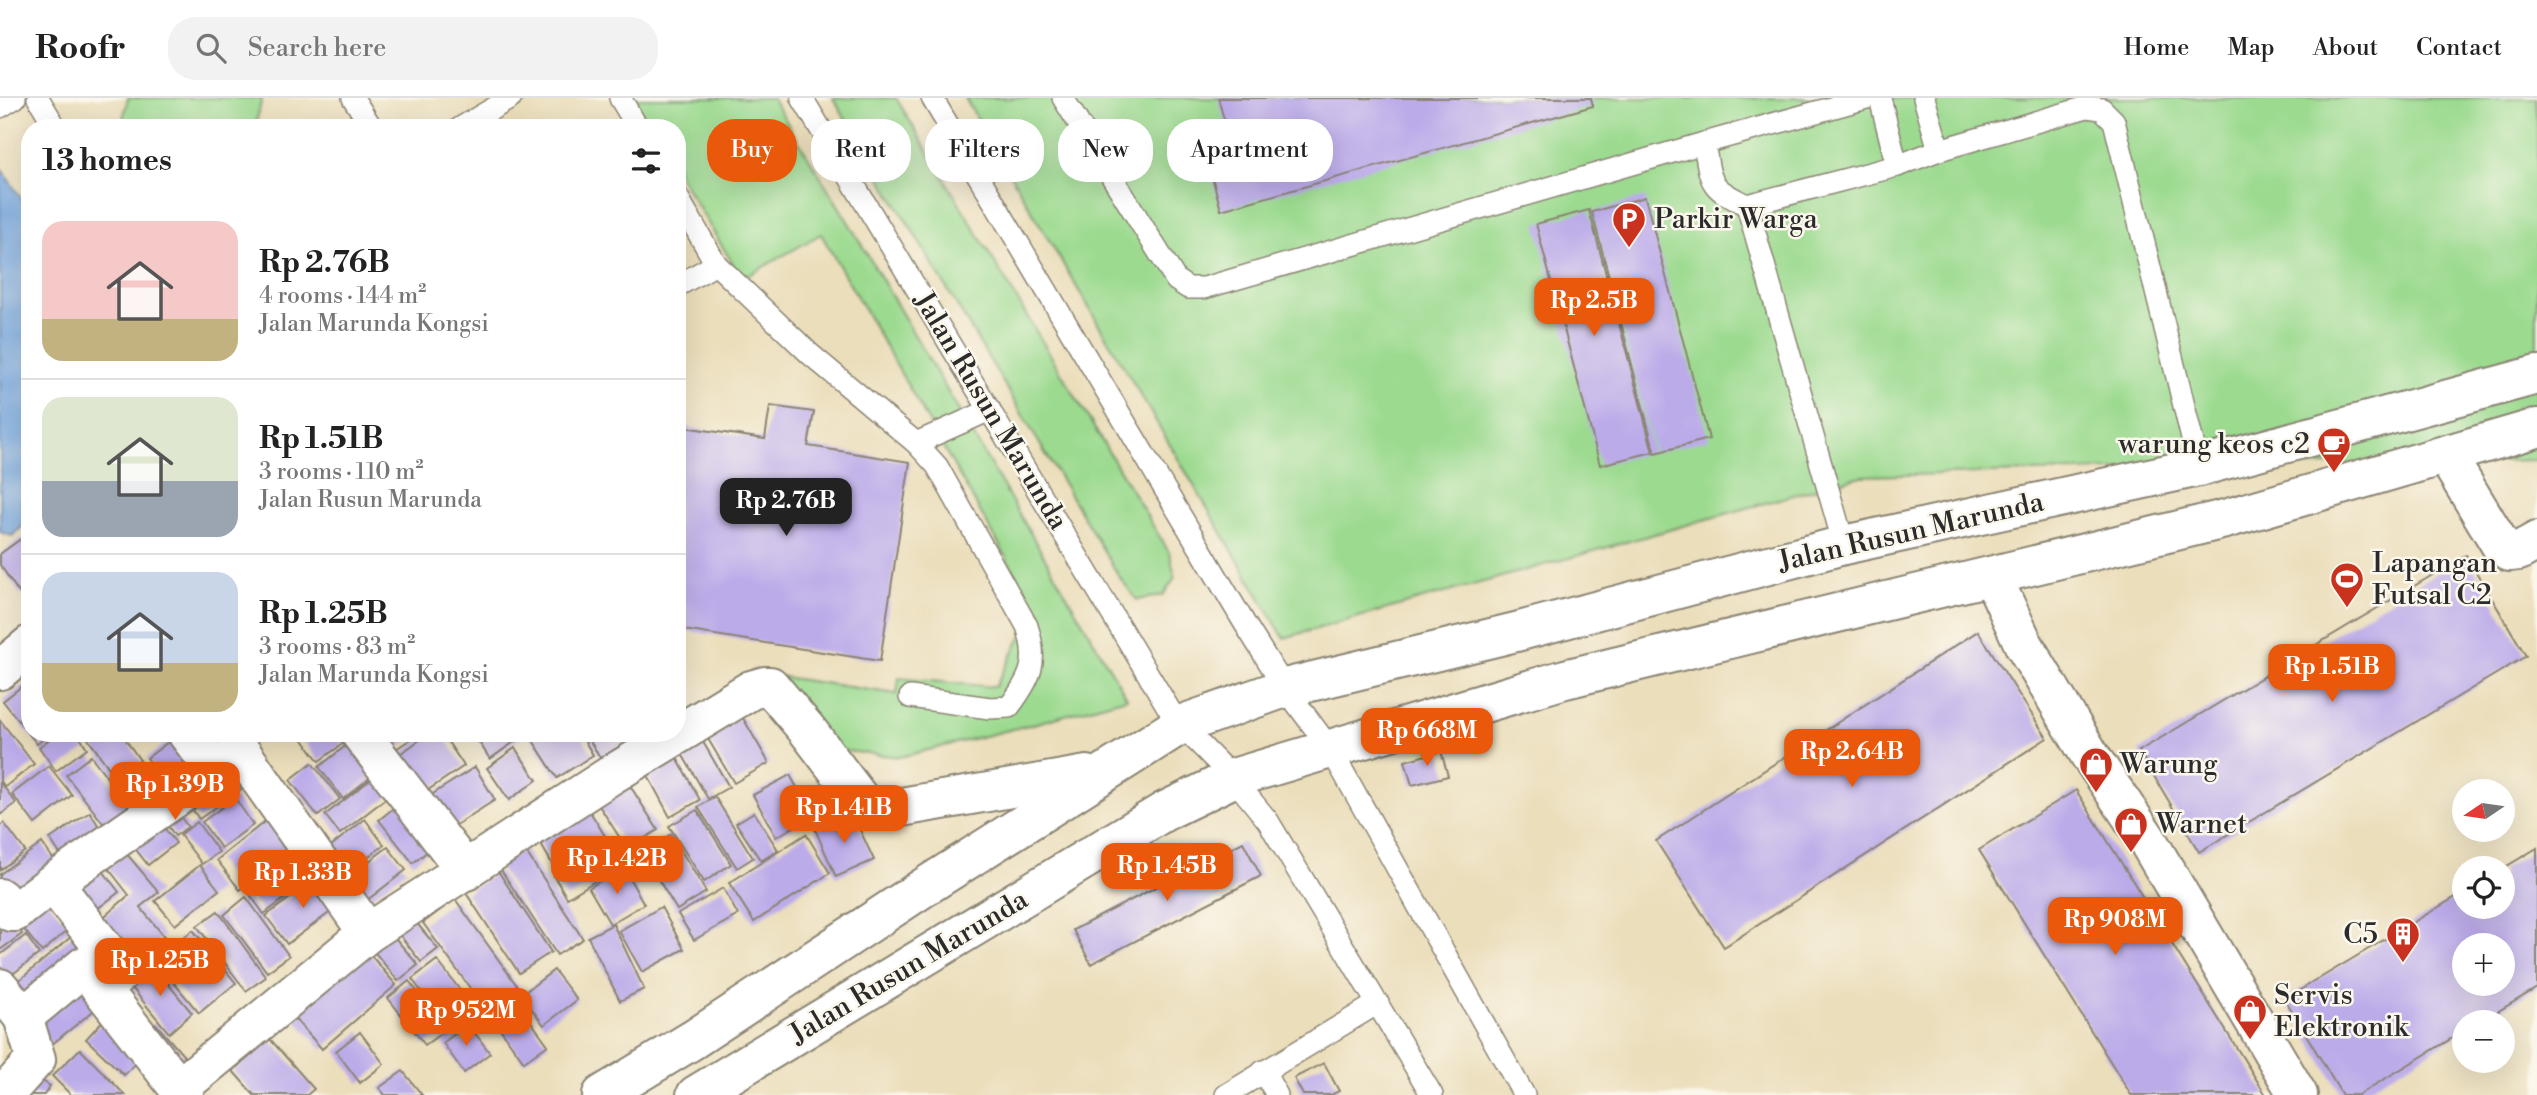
<!DOCTYPE html>
<html lang="en">
<head>
<meta charset="utf-8">
<style>
  body { margin:0; font-family:"Libre Bodoni",serif; background:#f2f2f2; color:#222; height:100vh; display:flex; flex-direction:column; font-size:26px; white-space:nowrap }
  * { box-sizing:border-box; margin:0 }
  p { font-size:23px; color:#767676 }
  .icon { flex:none; width:38px; height:38px; fill:none; stroke:currentColor; stroke-width:2; stroke-linecap:round; stroke-linejoin:round }
  .map { position:relative; flex:1; overflow:hidden }
  .panel { position:absolute; left:21px; top:21px; width:665px; height:623px; display:flex; flex-direction:column; background:#fff; border-radius:28px; box-shadow:0 7px 28px #0002 }
  .panel>* { flex:none }
  .guide { position:absolute; left:707px; top:21px; width:665px; height:63px; display:flex; gap:14px }
  .needle { width:46px; rotate:257deg }
  .fabs { position:absolute; left:2452px; top:681px; display:grid; gap:14px }
  .fabs a { display:grid; place-items:center; width:63px; height:63px; border-radius:50%; background:#fff; box-shadow:0 7px 28px #0002; font-size:35px }
  .price { position:absolute; translate:-50% -60px; padding:0 16px; border-radius:14px; background:#ea580c; color:#fff; font-size:23px; line-height:46px; filter:drop-shadow(0 2px 4px #0008) }
  .price::after { content:''; position:absolute; left:50%; top:42px; width:21px; height:16px; margin-left:-10px; background:inherit; clip-path:polygon(0 0,100% 0,50% 100%) }
  .price.active { background:#222; color:#fff }
  ul { padding:0; list-style:none }
  li { display:flex; align-items:center; gap:21px; height:175px; padding:0 21px }
  li+li { border-top:2px solid #e0e0e0 }
  li span { display:grid; place-items:center; flex:none; width:196px; height:140px; border-radius:21px; color:#555 }
  li>.icon { margin-inline-start:auto }
  span .icon { width:84px; height:84px; fill:#fffc; stroke-width:1 }
  li b { font-size:30px }
  h2 { display:flex; justify-content:space-between; align-items:center; height:84px; padding:0 21px; font-size:30px }
  .chip { padding:0 24px; border-radius:28px; background:#fff; box-shadow:0 7px 28px #0002; font-size:24px; line-height:63px }
  .chip.active { background:#ea580c; color:#fff }
  header { display:flex; align-items:center; gap:42px; box-sizing:border-box; height:98px; padding:0 35px; background:#fff; border-bottom:2px solid #e0e0e0 }
  header strong { font-size:33px }
  nav { display:flex; gap:38px; margin-inline-start:auto; font-size:24px }
  .search { width:490px; height:63px; background:#f2f2f2; display:flex; align-items:center; gap:18px; box-sizing:border-box; padding:0 24px; border-radius:28px; color:#767676; font-size:26px }
  .map>svg:first-child { display:block }
  .green { fill:#9bda8f; stroke:#63825d; stroke-width:2 }
  .water { fill:#73a5de; stroke:#4f6884; stroke-width:2 }
  .building { fill:#bcabe9; fill-rule:evenodd }
  .lines { fill:none; stroke-linecap:round; stroke-linejoin:round }
  .lane-casing { stroke:#8b8473; stroke-width:24 }
  .street-casing { stroke:#8b8473; stroke-width:42 }
  .lane { stroke:#fff; stroke-width:21 }
  .street { stroke:#fff; stroke-width:38 }
  .labels { text-anchor:middle; dominant-baseline:central; stroke-width:5; stroke-linejoin:round; paint-order:stroke }
  .poi-label { font-size:28px; fill:#2b2b2b; stroke:#fbf7ec; text-anchor:start }
  .street-label { font-size:28px; fill:#2b2b2b; stroke:#fbf7ec }
</style>
</head>
<body>
<header>
<strong>Roofr</strong>
<div class="search"><svg class="icon" aria-label="search" viewBox="0 0 24 24"><circle cx="10" cy="10" r="6"/><path d="M15 15l6 6"/></svg>Search here</div>
<nav><a>Home</a><a>Map</a><a>About</a><a>Contact</a></nav>
</header>
<div class="map">
<svg width="2537" height="997" viewBox="0 0 2537 997">
  <rect width="100%" height="100%" fill="#fbf7ec"/>
  <filter id="ink" filterUnits="userSpaceOnUse"><feTurbulence type="fractalNoise" baseFrequency=".0143" numOctaves="2"/><feDisplacementMap in="SourceGraphic" scale="14" xChannelSelector="R" yChannelSelector="G"/><feConvolveMatrix kernelMatrix="1 2 1 2 8 2 1 2 1" color-interpolation-filters="sRGB"/></filter>
  <filter id="wash" filterUnits="userSpaceOnUse"><feTurbulence type="fractalNoise" baseFrequency=".00686" numOctaves="4" result="noise"/><feDisplacementMap in="SourceGraphic" scale="28" xChannelSelector="R" yChannelSelector="G"/><feGaussianBlur stdDeviation="1.57" result="paint"/><feColorMatrix in="noise" values="0 0 0 0 0 0 0 0 0 0 0 0 0 0 0 0 0 1.4 0 .05"/><feComposite in="paint" operator="in"/></filter>
  <g filter="url(#wash)">
    <rect width="100%" height="100%" fill="#ebdebb"/>
    <g class="green">
      <polygon points="128,0 262,0 255,30 121,30"/>
      <polygon points="632,0 772,0 846,120 1127,600 1033,626 900,659 837,652 769,577 897,596 899,580 995,589 1036,511 821,136 742,181 677,74 677,30 650,30"/>
      <polygon points="833,0 896,0 1170,456 1175,480 1163,497 1137,502 1120,480"/>
      <polygon points="965,0 2537,0 2537,362 1861,378 1284,540"/>
    </g>
    <polygon class="water" points="0,69 30,113 30,414 22,429 12,438 0,434"/>
    <g id="blocks">
      <g class="building">
        <polygon points="1218,0 1591,0 1593,8 1221,112 1206,57 1232,50"/>
        <polygon points="1645,99 1709,341 1655,355 1592,114"/>
        <polygon points="1589,112 1653,354 1600,367 1536,126"/>
        <polygon points="770,308 814,314 808,348 910,364 880,563 677,531 677,328 765,341"/>
        <polygon points="22,440 30,451 30,489 20,496 0,467 0,456"/>
        <polygon points="2466,457 2526,558 2199,754 2139,653"/>
        <polygon points="1978,533 2047,640 1724,849 1656,743"/>
        <polygon points="27,584 30,587 30,635 51,635 37,646 3,603"/>
        <polygon points="743,620 769,665 734,685 701,629"/>
        <polygon points="0,622 34,666 5,689 0,682"/>
        <polygon points="58,635 77,635 87,650 56,673 39,649"/>
        <polygon points="89,635 121,635 160,691 136,708 86,638"/>
        <polygon points="180,635 202,664 168,689 147,660"/>
        <polygon points="197,635 246,635 249,640 218,663"/>
        <polygon points="298,635 350,635 352,639 319,663"/>
        <polygon points="377,635 408,635 411,641 382,660"/>
        <polygon points="430,635 442,635 464,668 422,696 397,658"/>
        <polygon points="473,635 527,635 490,661"/>
        <polygon points="534,635 580,635 593,657 557,680 530,638"/>
        <polygon points="585,635 622,635 633,652 606,669"/>
        <polygon points="699,637 729,689 708,701 678,649"/>
        <polygon points="353,642 377,674 343,701 319,669"/>
        <polygon points="671,649 700,702 670,719 641,665"/>
        <polygon points="515,650 537,682 509,702 487,670"/>
        <polygon points="1441,653 1448,678 1412,687 1405,663"/>
        <polygon points="91,658 130,710 106,729 66,677"/>
        <polygon points="312,665 340,701 318,718 290,682"/>
        <polygon points="49,668 72,697 35,726 12,696"/>
        <polygon points="475,669 495,702 445,734 425,701"/>
        <polygon points="622,675 658,732 627,751 591,695"/>
        <polygon points="790,677 813,718 776,739 753,697"/>
        <polygon points="374,679 389,698 340,736 325,717"/>
        <polygon points="236,680 243,690 199,721 184,699"/>
        <polygon points="0,684 16,705 0,717"/>
        <polygon points="2076,692 2266,997 2131,997 1979,752"/>
        <polygon points="715,699 753,760 737,770 698,709"/>
        <polygon points="235,700 253,727 221,750 202,724"/>
        <polygon points="400,705 434,748 413,765 379,722"/>
        <polygon points="174,710 188,729 175,738 162,719"/>
        <polygon points="589,712 605,738 554,769 539,743"/>
        <polygon points="697,712 731,766 704,784 669,728"/>
        <polygon points="90,714 103,735 64,762 50,741"/>
        <polygon points="754,714 778,752 761,763 736,725"/>
        <polygon points="852,715 874,762 836,779 815,731"/>
        <polygon points="274,716 297,747 240,792 217,762"/>
        <polygon points="365,721 384,747 345,777 326,752"/>
        <polygon points="158,722 176,745 148,767 130,744"/>
        <polygon points="197,724 219,754 202,766 180,737"/>
        <polygon points="4,725 25,753 0,772 0,728"/>
        <polygon points="671,736 706,794 677,812 642,755"/>
        <polygon points="806,736 830,775 754,824 729,785"/>
        <polygon points="615,740 628,763 567,800 554,778"/>
        <polygon points="1243,744 1261,778 1091,866 1073,832"/>
        <polygon points="42,745 58,768 12,802 0,786 0,776"/>
        <polygon points="388,749 406,772 366,803 348,779"/>
        <path d="M2537 750V890L2480 924H2464V933L2358 997H2342L2285 901 2464 794V808H2502V771ZM2464 847H2502V886H2464Z"/>
        <polygon points="524,751 583,841 557,857 499,769"/>
        <polygon points="126,755 159,794 140,809 164,838 126,870 92,829 129,797 108,770"/>
        <polygon points="300,755 317,776 264,816 248,794"/>
        <polygon points="200,767 219,792 175,827 155,803"/>
        <polygon points="100,769 119,794 92,815 72,791"/>
        <polygon points="623,769 644,806 610,826 589,790"/>
        <polygon points="498,773 551,854 519,875 466,795"/>
        <polygon points="319,778 340,807 287,846 266,818"/>
        <polygon points="723,790 738,817 694,842 678,816"/>
        <polygon points="43,797 70,830 42,854 15,820"/>
        <polygon points="246,799 289,858 267,874 224,817"/>
        <polygon points="455,801 518,889 486,912 423,825"/>
        <polygon points="661,809 684,851 642,874 619,833"/>
        <polygon points="218,813 266,879 246,893 197,828"/>
        <polygon points="7,815 22,836 0,852 0,821"/>
        <polygon points="411,818 438,851 421,864 395,831"/>
        <polygon points="613,826 644,891 620,903 588,839"/>
        <polygon points="193,832 236,885 199,915 155,862"/>
        <polygon points="78,833 82,862 26,909 10,890"/>
        <polygon points="391,835 418,867 398,883 372,851"/>
        <polygon points="26,837 39,856 2,884 0,881 0,857"/>
        <polygon points="368,854 396,887 322,951 293,919"/>
        <polygon points="437,862 473,909 448,929 412,881"/>
        <polygon points="151,865 192,915 169,935 128,885"/>
        <polygon points="554,872 577,902 544,927 521,897"/>
        <polygon points="77,883 98,909 51,947 31,922"/>
        <polygon points="409,883 447,931 425,947 388,900"/>
        <polygon points="519,907 548,947 524,964 496,925"/>
        <polygon points="107,918 146,955 124,977 86,941"/>
        <polygon points="155,925 189,964 174,977 140,938"/>
        <polygon points="468,926 490,955 464,975 443,945"/>
        <polygon points="360,934 384,966 360,985 336,953"/>
        <polygon points="270,941 314,991 307,997 254,997 233,973"/>
        <polygon points="80,951 125,997 71,997 52,978"/>
        <polygon points="1324,965 1339,993 1331,997 1303,997 1294,980"/>
        <polygon points="403,973 422,997 385,997 379,990"/>
        <polygon points="30,975 50,988 44,997 15,997"/>
      </g>
    </g>
  </g>
  <g filter="url(#ink)">
    <use href="#blocks" fill-opacity="0" stroke="#8b8473" stroke-width="2"/>
    <g class="lines">
      <g class="lane-casing">
        <g id="lane">
          <polyline points="38,0 56,30"/>
          <polyline points="353,0 372,30"/>
          <polyline points="620,0 638,30"/>
          <polyline points="802,0 1175,621 1233,680 1268,723 1432,997"/>
          <polyline points="932,0 1245,526 1285,590 1331,652 1524,997"/>
          <polyline points="1063,0 1176,182 1188,190 1204,190 1704,45 1867,0"/>
          <polyline points="1880,0 1897,68"/>
          <polyline points="1924,0 1939,52"/>
          <polyline points="0,9 15,0"/>
          <polyline points="460,30 511,0"/>
          <path d="M1704 45C1711 85 1708 89 1747 107"/>
          <polyline points="677,98 716,166 677,188"/>
          <polyline points="716,166 810,256 916,345 990,312"/>
          <polyline points="1844,447 1747,107 1897,68 1939,52 2087,9 2102,11 2114,23 2199,369"/>
          <path d="M910 599 990 610 1009 609C1031 580 1039 564 1027 528L937 368 916 345"/>
          <polyline points="1263,973 1277,997"/>
          <polyline points="1226,997 1378,905"/>
        </g>
      </g>
      <g class="street-casing">
        <g id="street">
          <polyline points="2446,357 2500,446 2510,454 2519,453 2537,443"/>
          <polyline points="1992,478 2024,547 2089,656 2146,740 2298,997"/>
          <polyline points="0,572 30,547"/>
          <polyline points="187,635 215,672 237,655 243,657 368,835"/>
          <polyline points="360,635 466,773"/>
          <polyline points="53,785 215,672"/>
          <polyline points="0,800 11,814 15,814 53,785 118,868 119,876 100,889 184,997"/>
          <polyline points="0,890 23,919 36,961 4,997"/>
          <polyline points="23,919 83,869 86,870 100,889"/>
          <polyline points="179,990 368,835 611,677 751,592 765,588 770,588 808,633 865,708 871,711 884,712 1087,677"/>
          <polyline points="602,997 694,941 926,788 1180,627 1285,590 1516,534 1844,447 2199,369 2537,277"/>
          <polyline points="696,997 1165,713 1233,680 1565,581 2225,421 2537,330"/>
        </g>
      </g>
      <use href="#lane" class="lane"/>
      <use href="#street" class="street"/>
    </g>
  </g>
  <defs>
    <g id="parking-pin" transform="scale(1.75)"><path d="M0 17L-7.5 6A9.5 9.5 0 1 1 7.5 6Z" fill="#c8321e" stroke="#fbf7ec"/><path d="M-3.5-5.5H1a3.5 3.5 0 0 1 0 7H-1V5.5H-3.5ZM-1-3.4V-.6H.8a1.4 1.4 0 0 0 0-2.8Z" fill="#fff"/></g>
    <g id="cafe-pin" transform="scale(1.75)"><path d="M0 17L-7.5 6A9.5 9.5 0 1 1 7.5 6Z" fill="#c8321e" stroke="#fbf7ec"/><path d="M-5.5-4.5H6V0H3Q3 3.5 0 3.5H-2.5Q-5.5 3.5-5.5 0ZM3-3.2v2h1.7v-2ZM-6 4.5H4V6H-6Z" fill="#fff"/></g>
    <g id="stadium-pin" transform="scale(1.75)"><path d="M0 17L-7.5 6A9.5 9.5 0 1 1 7.5 6Z" fill="#c8321e" stroke="#fbf7ec"/><path d="M0-5a6.5 5 0 1 0 0 10a6.5 5 0 1 0 0-10ZM-3.5-1.8h7v3.6h-7Z" fill="#fff"/></g>
    <g id="shop-pin" transform="scale(1.75)"><path d="M0 17L-7.5 6A9.5 9.5 0 1 1 7.5 6Z" fill="#c8321e" stroke="#fbf7ec"/><path d="M-5-2.5h2.3a2.7 3.5 0 0 1 5.4 0H5L5.5 6h-11ZM-1.5-2.5h3a1.5 2.3 0 0 0-3 0Z" fill="#fff"/></g>
    <g id="building-pin" transform="scale(1.75)"><path d="M0 17L-7.5 6A9.5 9.5 0 1 1 7.5 6Z" fill="#c8321e" stroke="#fbf7ec"/><path d="M-4-6H4V6H1V3H-1V6H-4ZM-2.5-4.3h1.7v1.8h-1.7ZM.8-4.3h1.7v1.8H.8ZM-2.5-1h1.7V.8h-1.7ZM.8-1h1.7V.8H.8Z" fill="#fff"/></g>
  </defs>
  <g fill-rule="evenodd">
    <use href="#parking-pin" x="1629" y="121"/>
    <use href="#cafe-pin" x="2334" y="346"/>
    <use href="#stadium-pin" x="2347" y="481"/>
    <use href="#shop-pin" x="2096" y="666"/>
    <use href="#shop-pin" x="2131" y="726"/>
    <use href="#building-pin" x="2403" y="836"/>
    <use href="#shop-pin" x="2250" y="913"/>
  </g>
  <g class="labels">
    <g class="poi-label">
      <text x="1654" y="121">Parkir Warga</text>
      <text x="2310" y="346" text-anchor="end">warung keos c2</text>
      <text x="2372" y="465">Lapangan<tspan x="2372" dy="32">Futsal C2</tspan></text>
      <text x="2120" y="666">Warung</text>
      <text x="2156" y="726">Warnet</text>
      <text x="2378" y="836" text-anchor="end">C5</text>
      <text x="2274" y="897">Servis<tspan x="2274" dy="32">Elektronik</tspan></text>
    </g>
    <g class="street-label">
      <text transform="translate(991 313) rotate(59)">Jalan Rusun Marunda</text>
      <text transform="translate(1911 434) rotate(-13)">Jalan Rusun Marunda</text>
      <text transform="translate(909 869) rotate(-31)">Jalan Rusun Marunda</text>
    </g>
  </g>
</svg>
<div class="fabs">
<a><svg class="needle" viewBox="-14 -14 28 28"><path d="M0-13l5 13h-10z" fill="#e53935"/><path d="M0 13l5-13h-10z" fill="#767676"/></svg></a>
<a><svg class="icon" aria-label="locate" viewBox="0 0 24 24"><circle cx="12" cy="12" r="6"/><path d="M12 2v4M12 18v4M2 12h4M18 12h4"/></svg></a>
<a>+</a>
<a>−</a>
</div>
<b class="price" style="left:1594px;top:240px">Rp 2.5B</b>
<b class="price active" style="left:786px;top:440px">Rp 2.76B</b>
<b class="price" style="left:2332px;top:606px">Rp 1.51B</b>
<b class="price" style="left:1427px;top:670px">Rp 668M</b>
<b class="price" style="left:1852px;top:691px">Rp 2.64B</b>
<b class="price" style="left:175px;top:724px">Rp 1.39B</b>
<b class="price" style="left:844px;top:747px">Rp 1.41B</b>
<b class="price" style="left:617px;top:798px">Rp 1.42B</b>
<b class="price" style="left:1167px;top:805px">Rp 1.45B</b>
<b class="price" style="left:303px;top:812px">Rp 1.33B</b>
<b class="price" style="left:2115px;top:859px">Rp 908M</b>
<b class="price" style="left:160px;top:900px">Rp 1.25B</b>
<b class="price" style="left:466px;top:950px">Rp 952M</b>
<div class="guide">
<a class="chip active">Buy</a>
<a class="chip">Rent</a>
<a class="chip">Filters</a>
<a class="chip">New</a>
<a class="chip">Apartment</a>
</div>
<section class="panel">
<h2>13 homes<svg class="icon" aria-label="filters" viewBox="0 0 24 24"><path d="M4 7h16M4 17h16"/><circle cx="9" cy="7" r="2"/><circle cx="15" cy="17" r="2"/></svg></h2>
<ul>
<li><span style="background:linear-gradient(#f6c9c9 70%,#c2b280 0)"><svg class="icon" aria-label="home" viewBox="0 0 24 24"><path d="M3 11l9-7 9 7M6 9v11h12V9"/></svg></span><div><b>Rp 2.76B</b><p>4 rooms · 144 m²</p><p>Jalan Marunda Kongsi</p></div></li>
<li><span style="background:linear-gradient(#dfe7d0 60%,#9aa5b1 0)"><svg class="icon" aria-label="home" viewBox="0 0 24 24"><path d="M3 11l9-7 9 7M6 9v11h12V9"/></svg></span><div><b>Rp 1.51B</b><p>3 rooms · 110 m²</p><p>Jalan Rusun Marunda</p></div></li>
<li><span style="background:linear-gradient(#c9d6e8 65%,#c2b280 0)"><svg class="icon" aria-label="home" viewBox="0 0 24 24"><path d="M3 11l9-7 9 7M6 9v11h12V9"/></svg></span><div><b>Rp 1.25B</b><p>3 rooms · 83 m²</p><p>Jalan Marunda Kongsi</p></div></li>
</ul>
</section>
</div>
</body>
</html>
